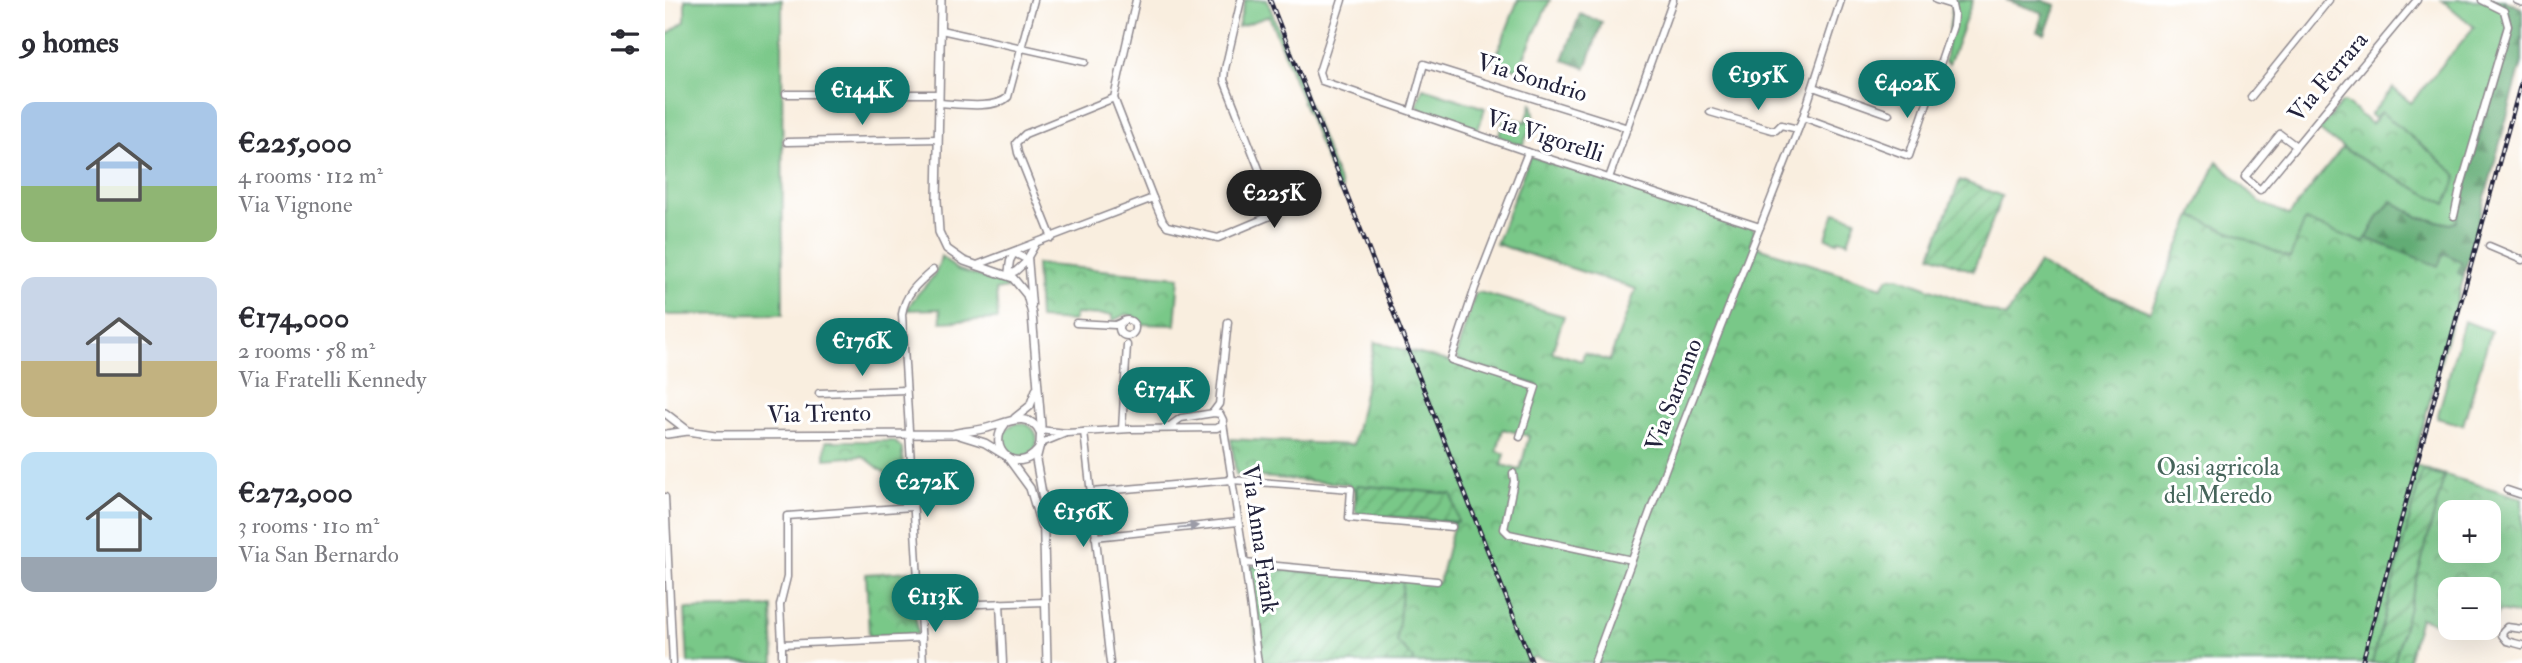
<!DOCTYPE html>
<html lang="en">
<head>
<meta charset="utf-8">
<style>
  body { margin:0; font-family:"IM FELL Double Pica",serif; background:#f2f2f3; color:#2b2b33; height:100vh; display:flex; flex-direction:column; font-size:26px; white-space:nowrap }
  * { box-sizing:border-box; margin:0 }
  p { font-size:23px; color:#7c7c81 }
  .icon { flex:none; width:38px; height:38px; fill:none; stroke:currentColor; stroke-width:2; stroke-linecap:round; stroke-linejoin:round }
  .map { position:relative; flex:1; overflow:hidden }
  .panel { display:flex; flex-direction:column; background:#fff; width:665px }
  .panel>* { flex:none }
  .controls { position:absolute; left:1773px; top:500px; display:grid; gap:14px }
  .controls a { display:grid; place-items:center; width:63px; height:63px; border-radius:14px; background:#fff; box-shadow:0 7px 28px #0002; font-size:35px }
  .price { position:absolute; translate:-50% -60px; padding:0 16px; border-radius:24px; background:#0f766e; color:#fff; font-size:23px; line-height:46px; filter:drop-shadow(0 2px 4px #0008) }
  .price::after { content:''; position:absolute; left:50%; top:42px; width:21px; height:16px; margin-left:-10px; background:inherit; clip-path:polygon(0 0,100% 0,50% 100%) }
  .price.current { background:#222; color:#fff }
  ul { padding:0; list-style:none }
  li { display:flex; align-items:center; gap:21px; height:175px; padding:0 21px }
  li span { display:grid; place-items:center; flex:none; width:196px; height:140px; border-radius:14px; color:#555 }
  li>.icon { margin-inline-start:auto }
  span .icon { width:84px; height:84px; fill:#fffc; stroke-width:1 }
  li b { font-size:30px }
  h2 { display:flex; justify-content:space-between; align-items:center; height:84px; padding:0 21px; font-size:30px }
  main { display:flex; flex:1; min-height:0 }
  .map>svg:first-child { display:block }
  .grass { fill:#79c888; stroke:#4e7562; stroke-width:2 }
  .forest { fill:url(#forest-firs); stroke:#426758; stroke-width:2 }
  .park { fill:url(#park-crowns); stroke:#4e7562; stroke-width:2; fill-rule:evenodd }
  .garden { fill:url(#garden-furrows); stroke:#4e7562; stroke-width:2 }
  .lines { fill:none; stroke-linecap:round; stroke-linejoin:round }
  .minor-casing { stroke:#8e888d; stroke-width:9 }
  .tertiary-casing { stroke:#8e888d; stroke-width:10 }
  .minor { stroke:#fff; stroke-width:6 }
  .tertiary { stroke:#fff; stroke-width:7 }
  .rail-casing { stroke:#22223b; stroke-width:4.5 }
  .rail { stroke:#fff; stroke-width:2; stroke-dasharray:5; stroke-linecap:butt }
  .oneway { fill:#9c9ca7 }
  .labels { text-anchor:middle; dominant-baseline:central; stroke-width:6; stroke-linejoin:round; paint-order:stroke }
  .street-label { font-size:24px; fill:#22223b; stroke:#fff }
  .park-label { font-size:24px; fill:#45645a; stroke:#fff }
</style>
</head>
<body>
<main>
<section class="panel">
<h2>9 homes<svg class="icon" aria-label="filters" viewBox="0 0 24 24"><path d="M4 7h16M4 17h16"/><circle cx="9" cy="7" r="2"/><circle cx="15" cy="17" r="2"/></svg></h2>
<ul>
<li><span style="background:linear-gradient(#a9c7e8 60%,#8fb573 0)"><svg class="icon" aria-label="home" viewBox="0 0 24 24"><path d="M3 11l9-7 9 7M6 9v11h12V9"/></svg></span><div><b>€225,000</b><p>4 rooms · 112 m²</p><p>Via Vignone</p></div></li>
<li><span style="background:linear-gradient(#c9d6e8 60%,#c2b280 0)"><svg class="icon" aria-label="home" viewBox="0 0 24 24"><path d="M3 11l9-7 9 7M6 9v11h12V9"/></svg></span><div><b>€174,000</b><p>2 rooms · 58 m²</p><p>Via Fratelli Kennedy</p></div></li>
<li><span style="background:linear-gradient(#bfe0f5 75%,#9aa5b1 0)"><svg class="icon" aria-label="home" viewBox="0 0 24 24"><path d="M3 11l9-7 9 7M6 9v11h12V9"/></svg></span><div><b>€272,000</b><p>3 rooms · 110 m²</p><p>Via San Bernardo</p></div></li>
</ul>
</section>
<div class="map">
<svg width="1857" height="663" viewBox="0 0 1857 663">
  <defs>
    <pattern id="forest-firs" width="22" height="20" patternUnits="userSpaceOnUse" patternTransform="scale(1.75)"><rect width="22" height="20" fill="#62ac74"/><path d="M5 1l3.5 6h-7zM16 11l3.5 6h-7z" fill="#508c60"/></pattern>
    <pattern id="park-crowns" width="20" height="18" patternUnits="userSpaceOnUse" patternTransform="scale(1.75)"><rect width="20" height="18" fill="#79c888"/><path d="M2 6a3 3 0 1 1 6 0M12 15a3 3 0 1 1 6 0" fill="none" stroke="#63a270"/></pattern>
    <pattern id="garden-furrows" width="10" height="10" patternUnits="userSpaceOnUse" patternTransform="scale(1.75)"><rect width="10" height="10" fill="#79c888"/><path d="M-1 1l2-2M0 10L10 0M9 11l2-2" fill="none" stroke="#63a270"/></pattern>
  </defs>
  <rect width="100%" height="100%" fill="#fff"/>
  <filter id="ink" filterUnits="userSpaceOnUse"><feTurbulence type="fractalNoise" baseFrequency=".0143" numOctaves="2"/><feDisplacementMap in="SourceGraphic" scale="14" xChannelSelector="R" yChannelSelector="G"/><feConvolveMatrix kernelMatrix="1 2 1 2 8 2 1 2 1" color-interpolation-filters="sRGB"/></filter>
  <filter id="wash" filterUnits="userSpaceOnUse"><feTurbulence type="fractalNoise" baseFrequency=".00686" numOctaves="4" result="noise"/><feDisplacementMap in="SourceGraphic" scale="28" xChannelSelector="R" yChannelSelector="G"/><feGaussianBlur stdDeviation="1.57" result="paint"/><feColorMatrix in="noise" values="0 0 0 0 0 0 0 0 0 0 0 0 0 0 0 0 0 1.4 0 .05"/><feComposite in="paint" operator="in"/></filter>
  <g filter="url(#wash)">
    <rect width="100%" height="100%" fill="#f9eedf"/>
    <g class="grass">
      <polygon points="20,0 117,0 118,314 0,315 0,36 20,21"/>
      <polygon points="580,0 602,0 677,189 673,191 604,16 573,27"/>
      <polygon points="853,0 885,0 853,70 829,62"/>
      <polygon points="1288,0 1308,0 1284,64 1280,62"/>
      <polygon points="1777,0 1839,0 1837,4 1844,15 1845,23 1791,222 1785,224 1754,217 1727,201 1715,214 1699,244 1626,259 1527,216 1552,161 1594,202 1624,215 1677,148 1706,165 1715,112 1710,119 1705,115 1728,88 1746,103 1809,27"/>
      <polygon points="758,88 820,108 813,130 756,111 752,104"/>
      <polygon points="867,102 870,121 858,144 854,145 833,138 840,116 861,122"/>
      <polygon points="1170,212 1191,219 1183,242 1174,239 1172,242 1161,238"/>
      <path d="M276 256 291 269 336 283 343 288 331 290 333 319 276 322 275 309 242 310C253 286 270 286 276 256Z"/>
      <polygon points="1799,321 1826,331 1798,425 1772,418"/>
      <circle cx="355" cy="440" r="17"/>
    </g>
    <g class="forest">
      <polygon points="1341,0 1376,0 1391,5 1380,34 1372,31 1378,13"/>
      <polygon points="1840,1 1857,8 1857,62 1693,663 1688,239 1699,243 1715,214 1727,201 1754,217 1785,224 1791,222 1845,23 1844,15 1837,6"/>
      <polygon points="915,14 937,22 921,68 898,60"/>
    </g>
    <g class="park">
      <path d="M1677 102H1680L1706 124 1716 112 1789 172 1792 177 1781 204C1738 181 1692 161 1654 130Z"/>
      <path d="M865 156 1087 227 1090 232 1085 243 1096 248 1217 287 1223 278 1234 277 1341 317 1374 263 1394 275 1485 312 1527 216 1625 258 1640 220 1699 243 1701 238 1773 266 1779 253 1797 262 1793 273 1799 276 1747 465 1857 498V615L1833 611 1825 638 1790 628H1824V590H1785V627L1755 618 1742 663H896L870 657 861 660 862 663H594L583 568 586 565 774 583 789 523 693 514 690 510V491L683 484 571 475 566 439 688 445 710 342 873 385 793 360 791 355 810 294 814 292 899 316 887 352 917 361 919 353 944 361 971 289 831 244ZM838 429 864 436 855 470 837 465 840 454 832 451ZM1785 513H1824V551H1785Z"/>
      <polygon points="371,264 514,277 510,325 475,324 470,317 462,314 447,321 447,315 410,314 409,321 374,319"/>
      <polygon points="161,441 229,441 237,448 239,484 234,484 198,456 160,459"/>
      <path d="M244 571C246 593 250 612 253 634L204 636 201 574Z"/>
      <polygon points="107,607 109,663 23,663 20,609"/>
    </g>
    <g class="garden">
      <polygon points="1295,180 1337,196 1308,271 1266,255"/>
      <polygon points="1757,471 1779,477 1729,663 1707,663"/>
      <polygon points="692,485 787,494 793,522 693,514 690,510"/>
      <polygon points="587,567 738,581 732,642 749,659 748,663 596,663 584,568"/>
    </g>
  </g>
  <g filter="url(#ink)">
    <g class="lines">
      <g class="minor-casing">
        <g id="minor">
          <polyline points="677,0 654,72 657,81 863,152 1095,227"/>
          <polyline points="1271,0 1287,5"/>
          <polyline points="276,30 420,62"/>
          <polyline points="1148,87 1224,114"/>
          <polyline points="121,94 274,94"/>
          <polyline points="1586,97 1664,0"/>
          <polyline points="449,98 488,198"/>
          <path d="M274 103C292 104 330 110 343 97L369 0"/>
          <polyline points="746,111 759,64 963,128"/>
          <polyline points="1045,112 1107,130 1111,130 1116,125 1133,129"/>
          <polyline points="1138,117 1244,156 1288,26 1289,15 1286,0"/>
          <polyline points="122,142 273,139"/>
          <path d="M1631 146 1615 134 1580 177 1595 190C1647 127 1699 63 1752 0"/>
          <polyline points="944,178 1008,0"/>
          <polyline points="1789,216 1795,189 1843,26 1839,11 1817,0"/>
          <polyline points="387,238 353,153 351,143 360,134 449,98 471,0"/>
          <polyline points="1824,246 1857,260"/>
          <polygon points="349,253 363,260 351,271 343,275 345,261"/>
          <polyline points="312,265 488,198 498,221 502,226 553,238 605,216 608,211 607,202 559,80 560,69 576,0"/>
          <polyline points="367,305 363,257 370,245"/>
          <circle cx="462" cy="328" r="8"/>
          <polyline points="411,323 450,325 457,322"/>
          <polyline points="154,393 241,390"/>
          <polyline points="548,412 554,404 563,322"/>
          <polyline points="558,423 579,557 593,663"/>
          <polyline points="457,429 462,345"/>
          <polyline points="374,430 402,433 465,429 552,428 557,425 558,420 555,414 549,413 516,418 502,428"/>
          <polyline points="419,432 445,663"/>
          <polyline points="855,437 871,387 786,360 810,288 863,152"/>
          <polyline points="374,447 379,442 401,433"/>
          <polyline points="848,473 849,481 839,529 844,534 967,560"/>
          <polyline points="1842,490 1857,495"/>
          <polyline points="426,492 567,480 686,489 684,518 787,527"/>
          <polyline points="0,497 8,663"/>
          <polyline points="247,507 122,516 122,577 115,605 117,644 257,638"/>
          <polyline points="430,537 573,522"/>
          <polyline points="580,563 772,581"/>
          <polyline points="335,603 338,663"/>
          <polyline points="254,606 380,602"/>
          <polyline points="1857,629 1842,627 1838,631 1837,635 1842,641 1857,645"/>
          <polyline points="117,644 117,663"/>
          <path d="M258 663 237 314C240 294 253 283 268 270"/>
          <polyline points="929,663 1005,457 1138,117 1176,0"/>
        </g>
      </g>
      <g class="tertiary-casing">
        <g id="tertiary">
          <polyline points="276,0 272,200 274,232 282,249 299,261 348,278 362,295 367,314 376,425 375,444 371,460 378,499 382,663"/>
          <polyline points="1852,0 1857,2"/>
          <polyline points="0,413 22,430"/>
          <polyline points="350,418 365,406 371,390"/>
          <path d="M340 424C320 449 352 475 372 451"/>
          <path d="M2 434 23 431 50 435 288 434C299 431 311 431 322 428 341 423 364 409 375 433"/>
          <polyline points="291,434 320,443 338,454"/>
          <polyline points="343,458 365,488 376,525"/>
        </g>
      </g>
      <use href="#minor" class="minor"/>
      <use href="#tertiary" class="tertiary"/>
      <g class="rail-casing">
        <g id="rail">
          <polyline points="605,0 867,663"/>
          <polyline points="1697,663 1857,79"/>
        </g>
      </g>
      <use href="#rail" class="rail"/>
    </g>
    <defs><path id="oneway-solid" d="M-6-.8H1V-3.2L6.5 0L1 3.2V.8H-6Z" transform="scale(1.75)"/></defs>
    <use class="oneway" href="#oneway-solid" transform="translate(523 527) rotate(-6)"/>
  </g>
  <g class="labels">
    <g class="street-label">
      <text transform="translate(1663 77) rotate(-50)">Via Ferrara</text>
      <text transform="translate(867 78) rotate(17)">Via Sondrio</text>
      <text transform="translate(880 136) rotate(18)">Via Vigorelli</text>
      <text transform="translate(1009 395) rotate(-69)">Via Saronno</text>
      <text transform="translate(154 414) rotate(-1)">Via Trento</text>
      <text transform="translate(595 539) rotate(82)">Via Anna Frank</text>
    </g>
    <g class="park-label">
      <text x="1553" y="467">Oasi agricola<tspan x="1553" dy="28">del Meredo</tspan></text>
    </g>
  </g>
</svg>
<div class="controls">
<a>+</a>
<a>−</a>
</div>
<b class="price" style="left:1093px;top:112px">€195K</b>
<b class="price" style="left:1242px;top:120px">€402K</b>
<b class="price" style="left:197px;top:127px">€144K</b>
<b class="price current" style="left:609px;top:230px">€225K</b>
<b class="price" style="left:197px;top:378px">€176K</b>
<b class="price" style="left:499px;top:427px">€174K</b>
<b class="price" style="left:262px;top:519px">€272K</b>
<b class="price" style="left:418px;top:549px">€156K</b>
<b class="price" style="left:270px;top:634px">€113K</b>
</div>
</main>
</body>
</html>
